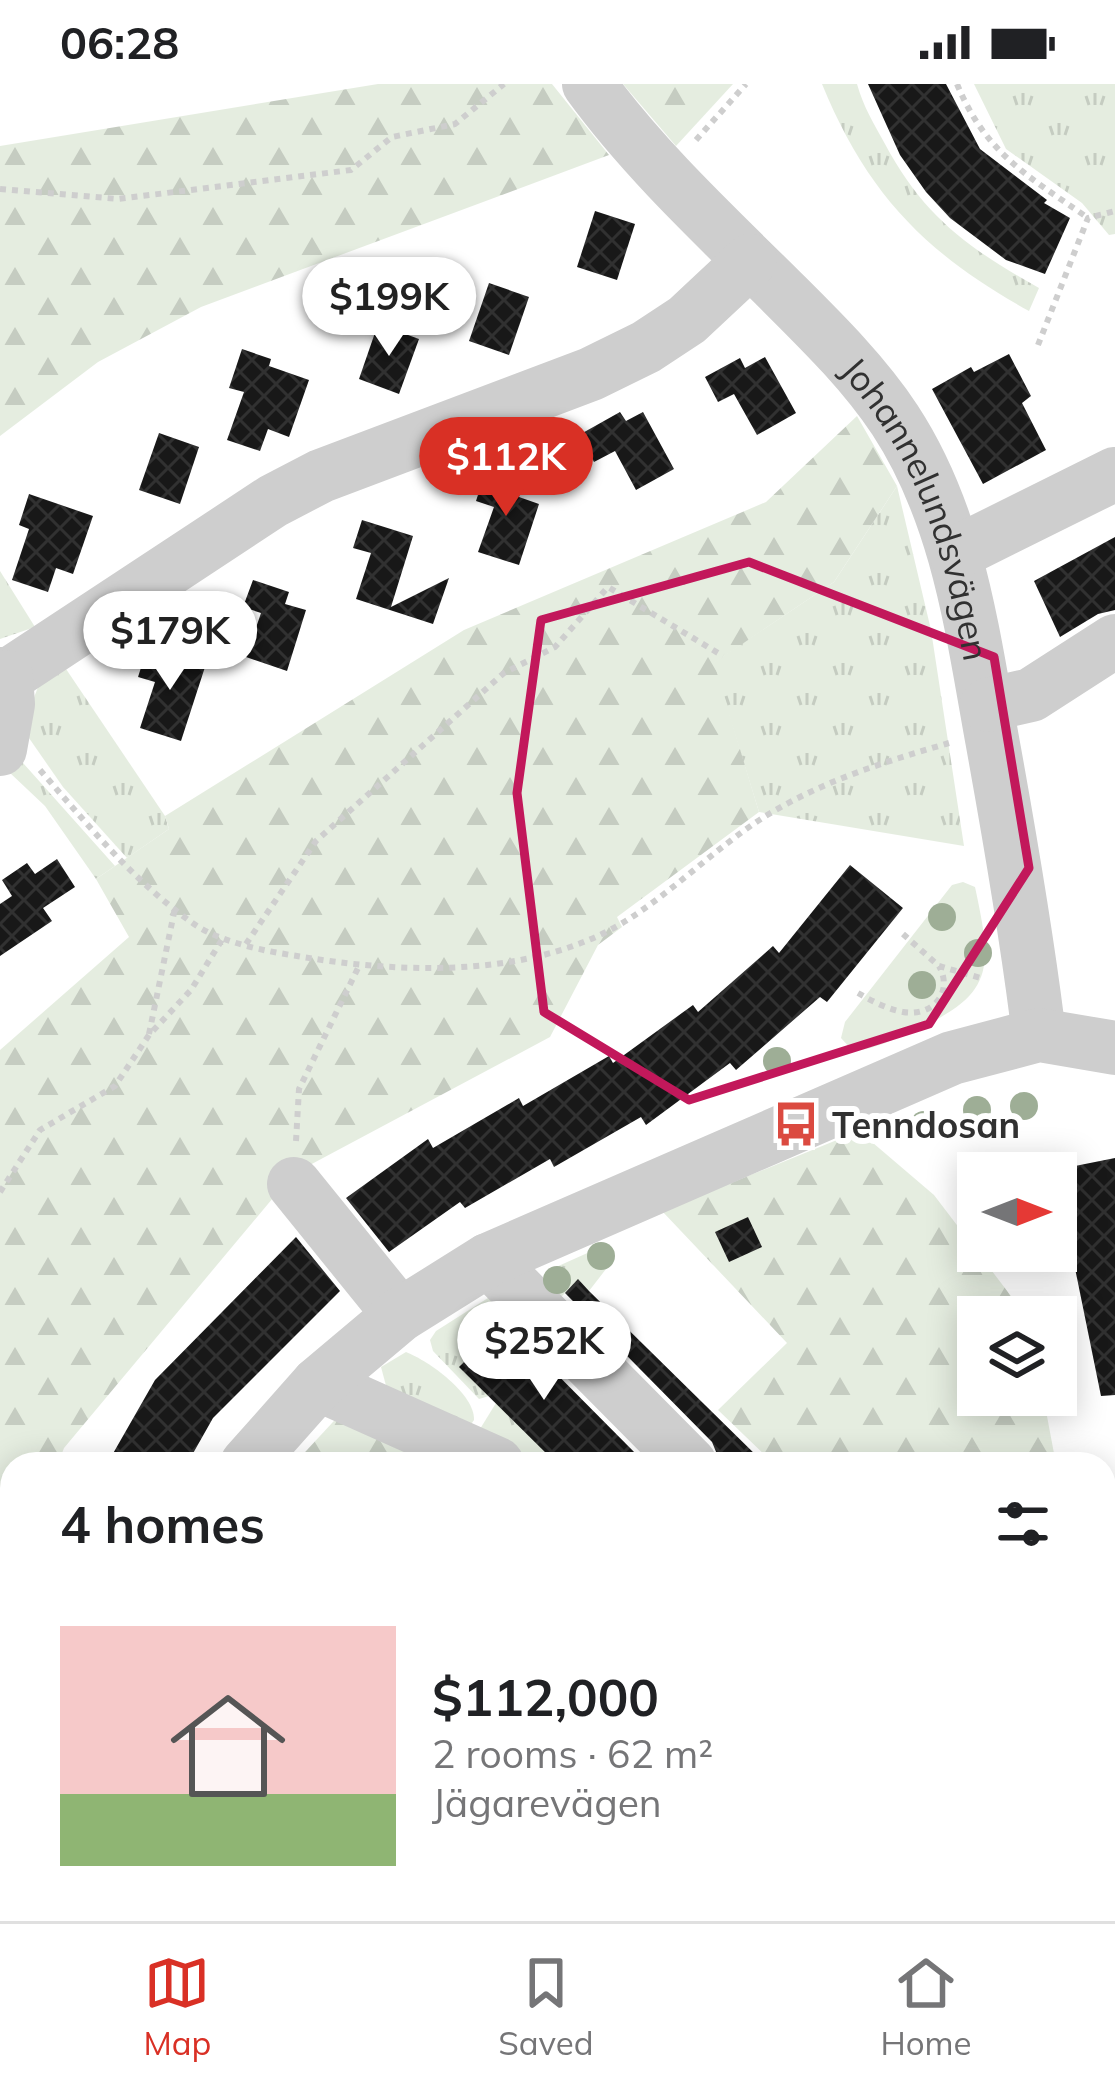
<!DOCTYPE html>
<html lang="en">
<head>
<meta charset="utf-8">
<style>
  body { margin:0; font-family:Mulish,sans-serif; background:#f6f6f6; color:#202124; height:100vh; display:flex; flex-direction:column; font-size:45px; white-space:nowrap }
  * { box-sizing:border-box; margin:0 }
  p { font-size:39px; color:#757577 }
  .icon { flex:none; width:66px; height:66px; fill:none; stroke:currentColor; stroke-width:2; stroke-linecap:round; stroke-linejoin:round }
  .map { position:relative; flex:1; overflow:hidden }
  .side { position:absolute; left:0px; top:1368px; width:1116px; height:471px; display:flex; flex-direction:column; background:#fff; border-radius:36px 36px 0 0; box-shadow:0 6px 30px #0003 }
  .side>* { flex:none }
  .needle { width:78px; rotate:90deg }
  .buttons { position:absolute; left:957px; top:1068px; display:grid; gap:24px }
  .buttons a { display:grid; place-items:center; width:120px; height:120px; border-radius:0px; background:#fff; box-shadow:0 6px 30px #0003; font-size:60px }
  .price { position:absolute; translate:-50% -102px; padding:0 27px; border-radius:42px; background:#fff; color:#222; font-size:39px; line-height:78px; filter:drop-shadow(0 3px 6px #0008) }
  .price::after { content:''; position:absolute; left:50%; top:72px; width:36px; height:27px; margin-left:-18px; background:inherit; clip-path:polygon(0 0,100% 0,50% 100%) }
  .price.current { background:#d93025; color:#fff }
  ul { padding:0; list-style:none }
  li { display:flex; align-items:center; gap:36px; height:300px; padding:0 60px }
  li span { display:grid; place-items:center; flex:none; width:336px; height:240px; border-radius:0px; color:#555 }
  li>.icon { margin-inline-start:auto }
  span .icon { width:144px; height:144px; fill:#fffc; stroke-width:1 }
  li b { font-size:51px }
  h2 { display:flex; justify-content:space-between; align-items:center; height:144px; padding:0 60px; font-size:51px }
  .status { display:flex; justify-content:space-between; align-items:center; height:84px; padding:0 60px; background:#fff; direction:ltr }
  .status svg { height:33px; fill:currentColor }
  .tab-bar { display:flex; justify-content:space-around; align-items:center; height:168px; border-top:3px solid #e0e0e0; background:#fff; font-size:33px; color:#757577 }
  .tab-bar a { display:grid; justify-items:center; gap:6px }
  .tab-bar .current { color:#d93025 }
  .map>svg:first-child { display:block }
  .grass { fill:url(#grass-tufts) }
  .forest { fill:url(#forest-firs) }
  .green { fill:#e5ede0 }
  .building { fill:url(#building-cross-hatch) }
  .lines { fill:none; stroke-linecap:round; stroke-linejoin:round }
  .path { stroke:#cecece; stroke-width:6; stroke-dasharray:6 6; stroke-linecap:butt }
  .minor { stroke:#cecece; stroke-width:54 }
  .tree { fill:#9eae96 }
  .marked { fill:none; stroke:#c2185b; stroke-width:9; stroke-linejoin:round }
  .labels { text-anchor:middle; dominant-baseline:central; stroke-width:12; stroke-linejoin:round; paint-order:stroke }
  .street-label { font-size:36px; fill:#313131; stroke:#fff }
  .poi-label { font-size:36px; font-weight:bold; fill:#313131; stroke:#fff; text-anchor:start }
</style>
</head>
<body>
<div class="status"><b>06:28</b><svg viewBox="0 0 49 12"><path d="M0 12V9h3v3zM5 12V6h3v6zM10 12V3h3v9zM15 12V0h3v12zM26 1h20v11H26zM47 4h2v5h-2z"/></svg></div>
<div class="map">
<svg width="1115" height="1837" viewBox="0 0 1115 1837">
  <defs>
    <pattern id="grass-tufts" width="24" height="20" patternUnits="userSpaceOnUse" patternTransform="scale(3)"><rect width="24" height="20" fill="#e5ede0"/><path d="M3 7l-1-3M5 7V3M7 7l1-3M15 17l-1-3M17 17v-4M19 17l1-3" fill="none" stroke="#c5ccc1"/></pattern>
    <pattern id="forest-firs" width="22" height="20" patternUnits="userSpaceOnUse" patternTransform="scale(3)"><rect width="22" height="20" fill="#e5ede0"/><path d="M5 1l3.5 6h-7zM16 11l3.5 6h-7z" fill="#c5ccc1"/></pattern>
    <pattern id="building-cross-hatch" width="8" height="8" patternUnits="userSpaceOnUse" patternTransform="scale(3)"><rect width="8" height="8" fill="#181818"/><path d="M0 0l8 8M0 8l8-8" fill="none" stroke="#313131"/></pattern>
  </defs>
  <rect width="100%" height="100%" fill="#fff"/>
  <g class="grass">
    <path d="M822 0H857C863 22 874 40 885 60 924 133 968 164 1039 204L1029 227C926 170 867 110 822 0Z"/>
    <polygon points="974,0 1115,0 1115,150 1109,151 1082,119 1006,65"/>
    <polygon points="897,402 931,546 964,762 759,728 713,579 834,498"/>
    <polygon points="0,487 35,543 0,555"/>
    <polygon points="64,582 165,732 169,745 127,774 63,703 22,644 42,593"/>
    <polygon points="15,670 115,782 96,795 45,722 9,688"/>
    <polygon points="603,1162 613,1176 589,1207 578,1196 555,1219 547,1209 545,1188"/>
    <polygon points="499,1207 509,1235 460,1283 489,1312 479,1315 433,1267 430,1256 436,1247"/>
    <path d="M406 1268C429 1277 475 1310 474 1336L458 1359 388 1309 381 1283Z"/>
    <polygon points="496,1319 547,1369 537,1380 504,1380 472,1358"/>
    <polygon points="1115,1509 1115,1589 1104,1596 1104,1511"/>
    <polygon points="1115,1606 1115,1702 1104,1709 1104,1614"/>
    <polygon points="662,1827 776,1827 762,1837 654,1837"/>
  </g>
  <g class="forest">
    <polygon points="378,0 552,0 609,71 201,223 98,278 0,352 0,62"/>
    <polygon points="623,0 733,0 676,62"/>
    <polygon points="857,332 897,402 834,498 714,579 759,728 617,833 622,843 598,861 550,953 293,1090 64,1364 58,1380 12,1380 12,1524 0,1561 0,966 129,853 96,795 169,745 165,732 464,546 766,418"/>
    <polygon points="859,1047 934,1111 1027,1233 978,1233 978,1311 1043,1311 1056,1380 871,1380 859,1368 848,1380 774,1380 718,1326 787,1259 662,1127"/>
    <polygon points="345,1325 435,1380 294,1380"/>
    <polygon points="1115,1702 1115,1837 913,1837 926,1827 1104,1827 1104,1709"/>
  </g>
  <path class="green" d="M963 798 975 803C992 883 996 910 915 946 894 955 876 965 853 967L841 954 845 938 952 801Z"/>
  <g class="building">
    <polygon points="868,0 946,0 980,65 1047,116 1044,119 1070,134 1045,190 1006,176 950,134 926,108 900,71"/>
    <polygon points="595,127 635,140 617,196 577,183"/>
    <polygon points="489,199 529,213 509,271 469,257"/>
    <polygon points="378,240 419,255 399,310 359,295"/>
    <polygon points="242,265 271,275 269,282 309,296 289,353 268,345 260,367 227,356 244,308 229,304"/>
    <polygon points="1009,270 1031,312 1022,319 1046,366 983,400 932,305 971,283 974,288"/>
    <polygon points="765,273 796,329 757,351 734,310 718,318 705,293 740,274 745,284"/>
    <polygon points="620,328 626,337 643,328 674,385 636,406 615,367 594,378 579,351"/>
    <polygon points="159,349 199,363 180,420 139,406"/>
    <polygon points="485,389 522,401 519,413 539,420 519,481 478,468 494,423 476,417"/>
    <polygon points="29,410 93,432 73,490 56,484 48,508 12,496 29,445 19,441"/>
    <polygon points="362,436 413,452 391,523 449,494 433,540 356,515 371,469 353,464"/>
    <polygon points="1115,453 1115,526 1098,530 1060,553 1034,497"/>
    <polygon points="253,496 289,508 285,520 306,526 287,587 246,573 261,529 243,523"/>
    <polygon points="147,565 205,583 181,657 140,644 155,598 138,593"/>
    <polygon points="57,775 75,803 43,824 52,837 0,872 0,820 12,812 2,796 27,779 35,790"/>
    <polygon points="850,781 903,824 827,918 820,913 736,986 730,979 646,1041 641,1033 554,1083 550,1075 465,1124 460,1118 389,1168 346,1114 428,1055 433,1064 519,1014 523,1022 609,972 613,979 693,921 698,928 773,862 779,869"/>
    <polygon points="1115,1074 1115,1311 1101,1312 1055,1086"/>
    <polygon points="748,1133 762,1163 729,1178 715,1148"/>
    <polygon points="296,1153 340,1207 213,1334 187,1380 107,1380 155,1296"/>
    <polygon points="578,1195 589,1207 765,1380 721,1380 712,1358 565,1209"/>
    <polygon points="505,1238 646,1380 557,1380 459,1283"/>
  </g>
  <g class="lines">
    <g class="path">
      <path d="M957 0C986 70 1028 92 1088 134"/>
      <polyline points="696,56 746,0"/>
      <polyline points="0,105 118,115 351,86 392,53 455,40 504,0"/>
      <polyline points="1038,261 1088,134 1115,127"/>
      <path d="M40 686C88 741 134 798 194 840 222 859 265 867 297 872 396 889 518 894 610 846 663 818 712 766 764 733 822 697 884 678 949 659"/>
      <polyline points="903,850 939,882 984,895"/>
      <polyline points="246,860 316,757 504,589 555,563 608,503 723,572"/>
      <path d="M858 909C872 917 887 925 903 928 932 933 954 909 939 882"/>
      <polyline points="149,950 175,824"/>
      <polyline points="296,1057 299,1005 359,882"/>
      <polyline points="0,1108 40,1046 115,1002 149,951 191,906 223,854"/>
      <polyline points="1104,1608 1115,1601"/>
      <polyline points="0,1717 12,1717"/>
      <polyline points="775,1837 789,1827"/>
      <polyline points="870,1837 874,1827"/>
    </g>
    <g class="minor">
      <path id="s1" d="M589 0C642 73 710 137 774 200 816 242 862 286 895 336 958 432 972 545 992 655 1010 754 1027 852 1039 951"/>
      <polyline points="956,469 1115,390"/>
      <polyline points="0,590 6,593 273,417 321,392 591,290 646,263 687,236 750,177"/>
      <polyline points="987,621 1031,611 1115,557"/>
      <polyline points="0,665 8,620 6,593"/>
      <polyline points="294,1100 400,1231"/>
      <polyline points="488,1176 690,1380"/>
      <polyline points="318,1300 497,1380"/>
      <polyline points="247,1380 318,1300 400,1231 488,1176 952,974 1039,951 1115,964"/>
      <polyline points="114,1827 114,1837"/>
    </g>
  </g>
  <g class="tree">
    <circle cx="942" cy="833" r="14"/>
    <circle cx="978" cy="869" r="14"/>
    <circle cx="922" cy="901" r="14"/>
    <circle cx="777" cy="977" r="14"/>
    <circle cx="1024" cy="1022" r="14"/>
    <circle cx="977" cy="1026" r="14"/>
    <circle cx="924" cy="1041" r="14"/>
    <circle cx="601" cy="1172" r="14"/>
    <circle cx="557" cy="1196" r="14"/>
  </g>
  <path class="marked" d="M749 478 994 573 1029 784 929 940 689 1016 544 928 517 709 541 536Z"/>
  <defs>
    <g id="bus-bare" transform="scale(3.6)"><path d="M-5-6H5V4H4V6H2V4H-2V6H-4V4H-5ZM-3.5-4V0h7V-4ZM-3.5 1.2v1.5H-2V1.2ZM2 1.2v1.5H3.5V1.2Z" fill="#db4a40" stroke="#fff" stroke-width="2.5" paint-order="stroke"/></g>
  </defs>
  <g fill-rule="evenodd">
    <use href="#bus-bare" x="796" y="1040"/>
  </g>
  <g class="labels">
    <g class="street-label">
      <text stroke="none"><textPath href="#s1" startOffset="546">Johannelundsvägen</textPath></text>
    </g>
    <g class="poi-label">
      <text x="832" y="1040">Tenndosan</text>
    </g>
  </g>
</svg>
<div class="buttons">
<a><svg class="needle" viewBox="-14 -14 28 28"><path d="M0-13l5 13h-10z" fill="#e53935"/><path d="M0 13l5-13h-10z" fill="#757577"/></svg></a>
<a><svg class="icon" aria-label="layers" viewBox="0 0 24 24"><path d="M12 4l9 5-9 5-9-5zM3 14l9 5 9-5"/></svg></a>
</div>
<b class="price" style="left:389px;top:275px">$199K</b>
<b class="price current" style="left:506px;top:435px">$112K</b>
<b class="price" style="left:170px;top:609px">$179K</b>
<b class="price" style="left:544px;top:1319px">$252K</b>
<section class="side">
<h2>4 homes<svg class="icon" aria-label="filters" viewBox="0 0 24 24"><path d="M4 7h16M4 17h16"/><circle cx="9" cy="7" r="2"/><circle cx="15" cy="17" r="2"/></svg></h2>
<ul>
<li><span style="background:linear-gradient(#f6c9c9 70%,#8fb573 0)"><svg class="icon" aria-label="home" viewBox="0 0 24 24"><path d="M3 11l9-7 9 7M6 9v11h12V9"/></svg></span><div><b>$112,000</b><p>2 rooms · 62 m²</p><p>Jägarevägen</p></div></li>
</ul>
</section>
</div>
<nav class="tab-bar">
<a class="current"><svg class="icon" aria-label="map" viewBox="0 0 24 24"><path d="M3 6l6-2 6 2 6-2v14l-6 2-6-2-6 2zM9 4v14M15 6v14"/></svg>Map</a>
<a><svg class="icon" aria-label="saved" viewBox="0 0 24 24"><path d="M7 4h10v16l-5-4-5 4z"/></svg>Saved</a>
<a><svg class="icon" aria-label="home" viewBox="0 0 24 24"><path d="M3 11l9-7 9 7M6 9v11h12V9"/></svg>Home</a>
</nav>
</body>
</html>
